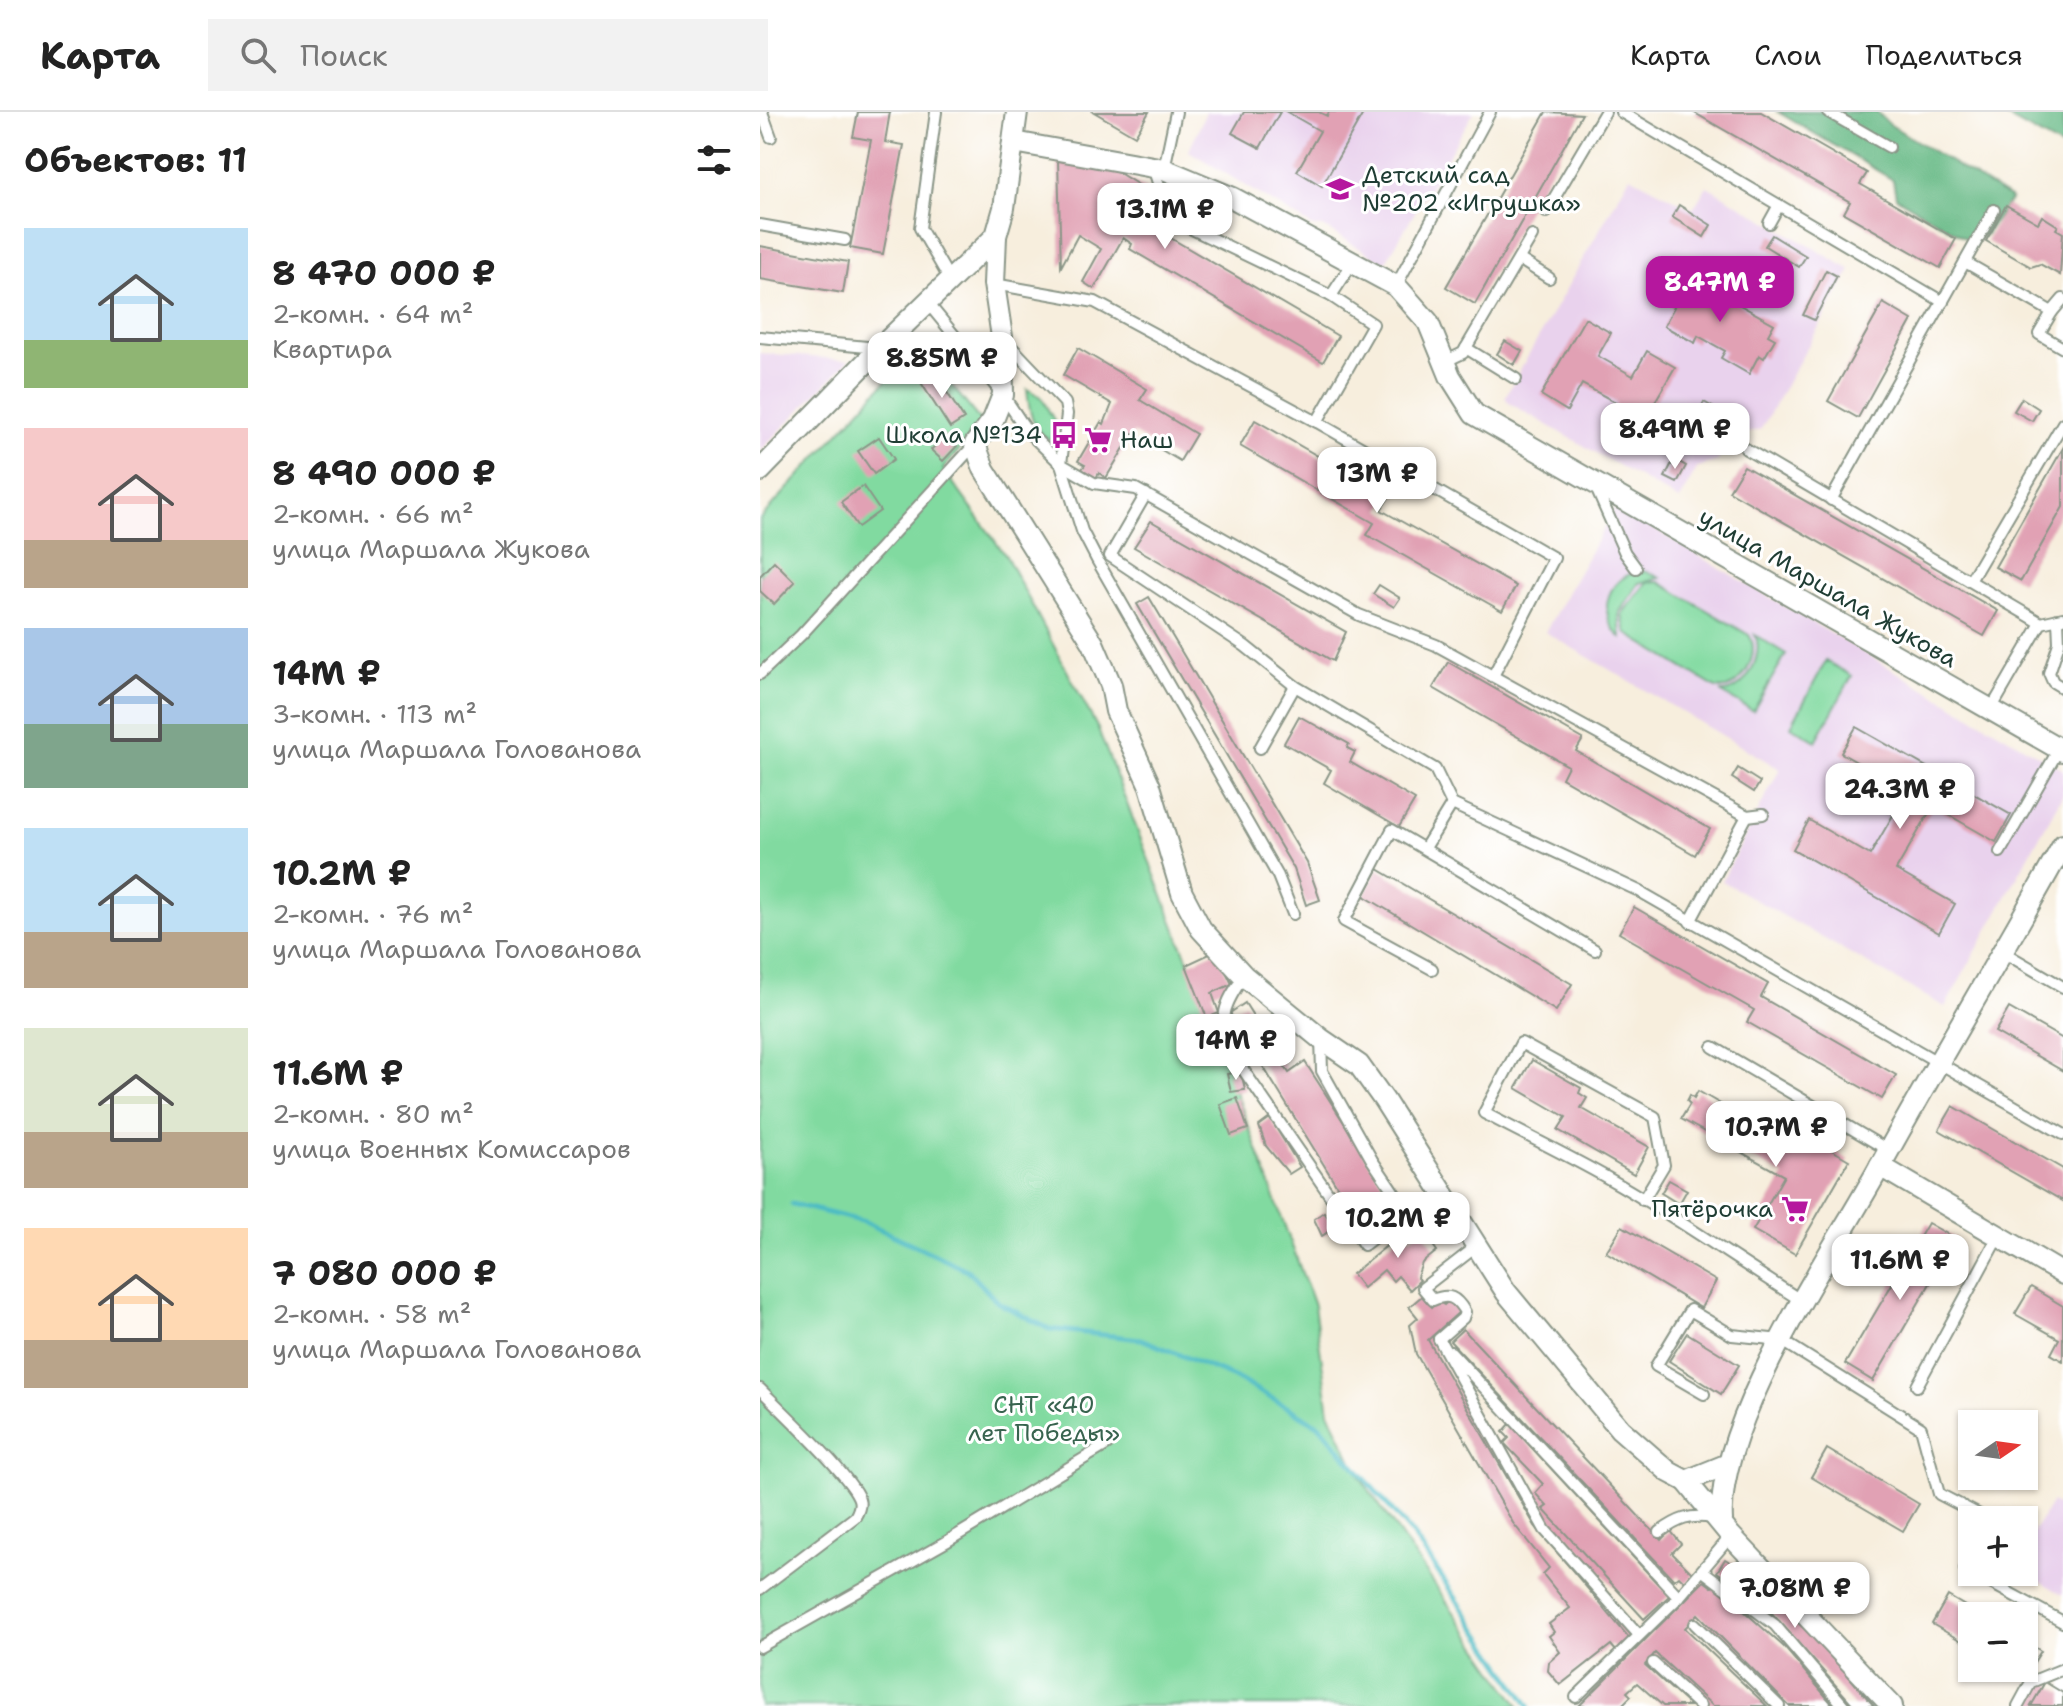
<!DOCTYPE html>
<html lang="ru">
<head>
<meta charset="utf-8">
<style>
  body { margin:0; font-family:"Shantell Sans",sans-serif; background:#f2f2f2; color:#222; height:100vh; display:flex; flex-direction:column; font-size:30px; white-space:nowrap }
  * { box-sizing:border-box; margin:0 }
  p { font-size:26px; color:#767676 }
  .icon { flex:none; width:44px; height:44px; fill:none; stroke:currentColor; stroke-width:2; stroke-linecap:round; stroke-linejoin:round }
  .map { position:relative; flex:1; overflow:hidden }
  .sheet { display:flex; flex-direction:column; background:#fff; width:760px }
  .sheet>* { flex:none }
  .needle { width:52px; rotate:77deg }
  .tools { position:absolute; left:1198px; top:1298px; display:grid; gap:16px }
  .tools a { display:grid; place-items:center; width:80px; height:80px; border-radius:0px; background:#fff; box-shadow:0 2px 6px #0004; font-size:40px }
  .price { position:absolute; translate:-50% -68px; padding:0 18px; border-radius:16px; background:#fff; color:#222; font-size:26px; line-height:52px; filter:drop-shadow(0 2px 4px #0008) }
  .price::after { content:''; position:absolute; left:50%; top:48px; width:24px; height:18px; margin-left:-12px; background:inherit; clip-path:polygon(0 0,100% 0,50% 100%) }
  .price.active { background:#b5179e; color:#fff }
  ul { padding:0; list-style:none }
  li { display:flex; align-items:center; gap:24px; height:200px; padding:0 24px }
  li span { display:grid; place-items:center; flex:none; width:224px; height:160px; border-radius:0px; color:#555 }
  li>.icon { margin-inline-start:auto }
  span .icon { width:96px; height:96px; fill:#fffc; stroke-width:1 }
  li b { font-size:34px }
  h2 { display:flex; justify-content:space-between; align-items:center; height:96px; padding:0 24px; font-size:34px }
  header { display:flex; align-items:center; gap:48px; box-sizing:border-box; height:112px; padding:0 40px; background:#fff; border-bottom:2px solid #e0e0e0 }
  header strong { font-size:38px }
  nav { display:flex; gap:44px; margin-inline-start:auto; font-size:28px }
  .search { width:560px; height:72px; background:#f2f2f2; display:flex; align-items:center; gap:20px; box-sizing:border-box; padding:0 28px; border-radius:0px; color:#767676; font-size:30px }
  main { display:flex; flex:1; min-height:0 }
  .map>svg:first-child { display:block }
  .built { fill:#e9d2ed }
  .green { fill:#81daa0; stroke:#508c6a; stroke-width:2 }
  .forest { fill:#68ba86; stroke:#447c5d; stroke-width:2 }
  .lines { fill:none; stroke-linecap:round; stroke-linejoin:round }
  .stream { stroke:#4cbbc4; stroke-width:5 }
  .building { fill:#e1a1b4 }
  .lane-casing { stroke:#8b9688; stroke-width:14 }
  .street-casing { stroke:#8b9688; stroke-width:24 }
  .lane { stroke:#fff; stroke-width:10 }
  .street { stroke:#fff; stroke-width:20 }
  .labels { text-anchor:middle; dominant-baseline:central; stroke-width:6; stroke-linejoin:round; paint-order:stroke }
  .poi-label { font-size:24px; fill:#1f3d34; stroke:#fff; text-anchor:start }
  .street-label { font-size:24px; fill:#1f3d34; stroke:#fff }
  .park-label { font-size:24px; fill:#38644f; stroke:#fff }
</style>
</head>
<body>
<header>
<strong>Карта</strong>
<div class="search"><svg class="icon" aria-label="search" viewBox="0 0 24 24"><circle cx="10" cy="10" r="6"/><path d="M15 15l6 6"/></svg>Поиск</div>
<nav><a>Карта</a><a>Слои</a><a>Поделиться</a></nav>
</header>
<main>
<section class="sheet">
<h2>Объектов: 11<svg class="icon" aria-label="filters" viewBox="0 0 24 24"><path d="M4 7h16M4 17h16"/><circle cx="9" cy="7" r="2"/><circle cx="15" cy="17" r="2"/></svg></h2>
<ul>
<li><span style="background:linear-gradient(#bfe0f5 70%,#8fb573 0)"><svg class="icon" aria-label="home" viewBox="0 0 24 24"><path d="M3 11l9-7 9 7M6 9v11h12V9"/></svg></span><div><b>8 470 000 ₽</b><p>2-комн. · 64 m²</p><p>Квартира</p></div></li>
<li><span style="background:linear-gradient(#f6c9c9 70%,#b9a48a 0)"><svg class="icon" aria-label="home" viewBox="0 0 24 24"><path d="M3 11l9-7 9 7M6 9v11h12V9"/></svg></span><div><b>8 490 000 ₽</b><p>2-комн. · 66 m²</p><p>улица Маршала Жукова</p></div></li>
<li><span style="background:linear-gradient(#a9c7e8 60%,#7fa58c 0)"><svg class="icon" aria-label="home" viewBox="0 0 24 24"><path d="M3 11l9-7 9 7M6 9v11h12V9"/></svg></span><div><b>14M ₽</b><p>3-комн. · 113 m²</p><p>улица Маршала Голованова</p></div></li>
<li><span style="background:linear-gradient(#bfe0f5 65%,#b9a48a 0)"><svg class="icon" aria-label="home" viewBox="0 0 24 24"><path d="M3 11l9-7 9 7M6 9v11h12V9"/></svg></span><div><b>10.2M ₽</b><p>2-комн. · 76 m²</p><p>улица Маршала Голованова</p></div></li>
<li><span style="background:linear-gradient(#dfe7d0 65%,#b9a48a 0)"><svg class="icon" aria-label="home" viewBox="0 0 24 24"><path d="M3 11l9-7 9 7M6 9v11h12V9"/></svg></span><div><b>11.6M ₽</b><p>2-комн. · 80 m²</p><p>улица Военных Комиссаров</p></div></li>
<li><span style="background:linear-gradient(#ffd9b3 70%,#b9a48a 0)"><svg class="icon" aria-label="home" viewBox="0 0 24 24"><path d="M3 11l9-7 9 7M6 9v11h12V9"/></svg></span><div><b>7 080 000 ₽</b><p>2-комн. · 58 m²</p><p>улица Маршала Голованова</p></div></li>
</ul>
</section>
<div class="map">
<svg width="1303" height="1594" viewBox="0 0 1303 1594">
  <rect width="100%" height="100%" fill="#fff"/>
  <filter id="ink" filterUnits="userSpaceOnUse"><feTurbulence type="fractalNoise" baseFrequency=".0125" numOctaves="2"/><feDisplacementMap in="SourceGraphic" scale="16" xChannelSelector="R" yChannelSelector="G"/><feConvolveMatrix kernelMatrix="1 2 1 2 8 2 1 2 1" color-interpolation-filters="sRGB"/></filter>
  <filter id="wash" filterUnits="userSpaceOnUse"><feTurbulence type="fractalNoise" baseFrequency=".006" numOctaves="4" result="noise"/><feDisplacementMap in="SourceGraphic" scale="32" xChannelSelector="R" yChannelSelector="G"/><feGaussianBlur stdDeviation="1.8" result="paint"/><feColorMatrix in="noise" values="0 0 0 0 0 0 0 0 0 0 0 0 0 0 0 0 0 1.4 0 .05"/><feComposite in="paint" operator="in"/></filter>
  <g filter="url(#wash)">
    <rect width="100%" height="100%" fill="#f7eedd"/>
    <g class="built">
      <polygon points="446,0 714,0 625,151 563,115 553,115 429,39"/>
      <polygon points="870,64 933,97 947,74 1091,158 1001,317 967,328 958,349 938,355 919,388 749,291 745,285"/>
      <polygon points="0,241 89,248 0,339"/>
      <polygon points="856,395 1303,658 1303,682 1185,895 962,769 1020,657 785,520"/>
      <polygon points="1292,1390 1303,1397 1303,1483 1264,1459 1264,1435"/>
    </g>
    <g class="green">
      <polygon points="159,233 222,311 183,357 246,444 338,617 432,859 554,1194 569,1300 598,1362 759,1594 0,1594 0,407"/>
      <path d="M267 277 281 285 295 310 290 328C271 318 269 297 267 277Z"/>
      <path d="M886 459 900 466 879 471 859 501 861 526C834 501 848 460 886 459Z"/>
      <path d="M887 470H899L989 523C1002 542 980 582 956 576L866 521 862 502Z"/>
      <path d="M995 523 1026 542 993 599 960 580C984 583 1005 543 995 523Z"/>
      <polygon points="1066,549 1092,564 1056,629 1031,614"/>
    </g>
    <g class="forest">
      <polygon points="1018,0 1117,0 1129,12 1251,87 1225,123 1205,126 1136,85 1133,68"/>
      <polygon points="1238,0 1303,0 1303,36"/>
    </g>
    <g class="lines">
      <polyline class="stream" points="32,1092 105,1110 207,1158 239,1191 289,1217 381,1227 474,1265 560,1314 653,1423 769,1594"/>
    </g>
    <g id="blocks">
      <g class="building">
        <polygon points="98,0 130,0 125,30 144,33 123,142 90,136 111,28 93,25"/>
        <polygon points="334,0 389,0 375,24"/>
        <polygon points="484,0 520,0 500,36 472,21"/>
        <polygon points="527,0 559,0 567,4 569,0 604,0 562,74 537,59 560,19"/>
        <polygon points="786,0 822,2 715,192 686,175"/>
        <polygon points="933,0 1001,0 1107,61 1100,72 1196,127 1180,156 1084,101 1090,90"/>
        <polygon points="298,48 343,51 390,80 371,113 381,118 385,111 578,224 563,250 370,137 372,132 363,126 334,177 323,170 341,137 318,123 301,155"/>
        <polygon points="919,93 951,113 944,125 912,105"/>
        <polygon points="1246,93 1278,111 1282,104 1298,114 1296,117 1303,121 1300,163 1280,152 1271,155 1226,129"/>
        <polygon points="1012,123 1046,144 1039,155 1005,134"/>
        <polygon points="0,134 88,150 83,181 0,167"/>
        <polygon points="1066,158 1077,164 1054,208 1043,203"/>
        <polygon points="931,166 1014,212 1008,223 1015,227 1004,246 999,243 989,262 961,246 965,239 938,224 935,231 904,214 914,195 906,191 918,170 927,175"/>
        <polygon points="1123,191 1152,208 1098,306 1068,289"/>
        <polygon points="825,206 851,221 838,244 873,264 887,239 915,255 870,333 842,317 857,291 822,272 807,299 781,283"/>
        <polygon points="745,229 762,239 754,253 737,242"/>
        <polygon points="318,236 387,277 380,288 436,322 420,349 373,321 346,366 339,361 336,366 322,357 325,353 318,349 341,310 344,312 352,292 303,263"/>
        <polygon points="174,260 204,307 190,316 160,269"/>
        <polygon points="1262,286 1279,297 1272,309 1254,299"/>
        <polygon points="944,290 956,297 936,332 925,326"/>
        <polygon points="495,308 629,385 621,398 756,474 742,499 607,423 614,411 480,334"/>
        <polygon points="184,323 197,334 183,349 171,338"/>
        <polygon points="119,325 134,347 114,362 98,339"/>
        <polygon points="1303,336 1303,395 1261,469 1235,455"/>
        <polygon points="914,347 926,354 917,371 905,365"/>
        <polygon points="984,354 1238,499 1224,524 969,379"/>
        <polygon points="103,374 120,399 98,415 81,390"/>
        <polygon points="391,409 586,520 573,549 374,435"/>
        <polygon points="14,449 35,470 14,492 0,479 0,464"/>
        <polygon points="619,473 640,486 634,495 613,482"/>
        <polygon points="389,485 547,751 560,788 546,793 534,757 377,492"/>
        <polygon points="688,550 823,627 816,639 950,717 935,743 802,666 808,654 673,576"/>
        <polygon points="539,604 589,632 587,636 595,640 590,650 655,688 639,715 564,671 571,658 524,631"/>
        <polygon points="1096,615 1251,703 1236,730 1173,694 1136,758 1195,792 1179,821 1033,737 1049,708 1110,743 1147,679 1081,641"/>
        <polygon points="978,656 1000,670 994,680 972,666"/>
        <polygon points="618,757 812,872 796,899 604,784"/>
        <polygon points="874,795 1008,872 1001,885 1136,963 1122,987 987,910 994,898 859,821"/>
        <polygon points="456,839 472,872 452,881 459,901 447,906 426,853"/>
        <polygon points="485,891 529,961 545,950 640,1098 606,1121 470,901"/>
        <polygon points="1249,896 1303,927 1303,959 1235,920"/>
        <polygon points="772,948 821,976 819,981 827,986 821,996 889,1035 874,1062 798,1018 806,1005 756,976"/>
        <polygon points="481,959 485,978 471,980 467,962"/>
        <polygon points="938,979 1038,1037 1046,1023 1089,1048 1035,1142 993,1118 1024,1064 921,1007 930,992 927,989 930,983 934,986"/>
        <polygon points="477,986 488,1017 471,1023 460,992"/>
        <polygon points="1193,994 1303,1057 1303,1089 1179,1018"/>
        <polygon points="510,1006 540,1055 529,1062 506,1034 499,1014"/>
        <polygon points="909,1068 927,1078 919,1092 901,1081"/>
        <polygon points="564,1100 575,1115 562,1124 554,1107"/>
        <polygon points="1168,1111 1196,1127 1113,1269 1085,1252"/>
        <polygon points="862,1114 956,1169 941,1196 846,1140"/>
        <polygon points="662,1118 677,1139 662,1151 657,1165 660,1168 650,1178 638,1164 633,1169 624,1158 603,1176 592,1162 645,1119 650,1126"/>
        <polygon points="1271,1175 1303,1194 1303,1249 1291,1242 1299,1227 1255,1202"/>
        <polygon points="662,1184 672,1195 678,1189 684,1193 690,1188 699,1200 668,1228 775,1414 870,1527 856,1539 851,1533 800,1573 788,1559 789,1550 800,1540 789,1524 794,1520 789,1512 810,1496 783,1462 789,1456 753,1411 656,1242 650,1213 658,1206 649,1195"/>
        <polygon points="703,1217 901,1428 910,1418 921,1432 912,1441 934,1463 926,1471 919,1464 914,1468 690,1229"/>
        <polygon points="927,1221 979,1253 961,1282 909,1249"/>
        <polygon points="750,1312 909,1484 884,1507 783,1397 787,1394 775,1381 783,1372 744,1331 749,1326 743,1320"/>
        <polygon points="1067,1337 1159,1392 1143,1419 1051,1365"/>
        <polygon points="965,1447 1013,1475 1114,1594 1094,1594 1003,1491 957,1460"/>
        <polygon points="944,1469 952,1475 955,1473 1024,1535 1074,1594 1029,1594 938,1502 925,1516 1007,1594 953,1594 895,1541 885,1553 930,1594 903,1594 877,1571 867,1580 871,1584 861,1594 819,1594"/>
        <polygon points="1188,1484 1222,1504 1212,1504 1212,1535 1172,1512"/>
        <polygon points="1264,1529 1281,1539 1264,1566 1247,1556 1264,1556"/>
        <polygon points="1285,1570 1303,1581 1303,1594 1271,1594"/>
      </g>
    </g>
  </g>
  <g filter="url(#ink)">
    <use href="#blocks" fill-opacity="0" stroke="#8b9688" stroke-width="2"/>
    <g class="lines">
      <g class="lane-casing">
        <g id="lane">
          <polyline points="2,0 11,25"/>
          <polyline points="176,0 160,116 190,168"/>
          <polyline points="861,0 1183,190"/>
          <polyline points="1068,0 1129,35"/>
          <polyline points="393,55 409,106 571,184 613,212 557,310"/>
          <polyline points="404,57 416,0"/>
          <polyline points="786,100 845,0"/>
          <polyline points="1009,111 1019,93"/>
          <polyline points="0,113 85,128"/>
          <polyline points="759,147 789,166"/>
          <polyline points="1205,150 1292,200 1279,222 1303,236"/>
          <polyline points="234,172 335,190 557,310 794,446 733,564"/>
          <polyline points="636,174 730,0"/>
          <polyline points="571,184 586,161"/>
          <polyline points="167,190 243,283 267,319 301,352 322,419 337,448 518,764 533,802"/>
          <polyline points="1292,200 1303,187"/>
          <polyline points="0,225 118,236"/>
          <polyline points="243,226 305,291 307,302 301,352 334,371 376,377 599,503 676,533 987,704 930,810"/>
          <polyline points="706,236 756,267"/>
          <polyline points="684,250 703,241 772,124"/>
          <polyline points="986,337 1281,511 1303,506"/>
          <polyline points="836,376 865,441 876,456"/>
          <polyline points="386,382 350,444 485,534 535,574 675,657 692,692 879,779 1303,1022"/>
          <polyline points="1071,388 1234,98"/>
          <polyline points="1210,469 1303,311"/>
          <polyline points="1298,507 1299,531 1289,561 1293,570 1303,576"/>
          <polyline points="0,562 41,523 215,332"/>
          <polyline points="1230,599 1281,511"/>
          <polyline points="500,636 535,574"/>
          <polyline points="987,704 1003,702"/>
          <polyline points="665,736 692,692"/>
          <polyline points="1240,740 1299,637"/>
          <polyline points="1243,840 1303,875"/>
          <polyline points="672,857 584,809 632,718 835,838"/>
          <path d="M484 864C463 894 459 904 471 940L604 1133 638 1107"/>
          <polyline points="561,927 562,959 612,1048 637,1085"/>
          <polyline points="953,935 1128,1038"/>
          <path d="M883 1088 904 1053 895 1005 761 931 724 1001C769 1025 816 1047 860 1073 922 1109 981 1151 1042 1189"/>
          <polyline points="679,1227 785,1418 879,1523"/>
          <path d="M679 1227 703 1206 705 1200C696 1185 689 1181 673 1188L663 1176 717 1134"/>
          <polyline points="691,1240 919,1485"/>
          <polyline points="1157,1274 1239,1123"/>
          <path d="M0 1277C20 1297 92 1365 99 1387 101 1393 98 1400 95 1405L0 1477"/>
          <polyline points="944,1282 896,1254 930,1198 972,1223 1021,1228 1161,1316 1179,1382 1229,1408"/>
          <path d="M900 1420C918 1407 930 1402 952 1406"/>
          <polyline points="1212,1443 1205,1457 1303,1510"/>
          <polyline points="943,1459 1015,1513 1084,1594"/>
          <polyline points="935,1512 1019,1594"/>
          <polyline points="0,1535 186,1430 348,1332"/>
          <polyline points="893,1551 940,1594"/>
          <polyline points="816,1585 919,1485 971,1424"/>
          <polyline points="1258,1594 1271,1570 1303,1557"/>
        </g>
      </g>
      <g class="street-casing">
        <g id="street">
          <polyline points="254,30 404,57 473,86 636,174 668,210 690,264 714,302 1303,639"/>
          <polyline points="236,124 234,172 242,225 243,283 233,308 215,332 224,357 333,531 351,573 356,599 390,674 422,781 441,817 484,864 561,927 599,953 624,988 746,1180 860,1317 909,1360 926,1369 971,1424 1132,1594"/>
          <polyline points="0,359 120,236 236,124 244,96 257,0"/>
          <polyline points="1120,1054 1303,1162"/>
          <polyline points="926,1369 968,1352"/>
          <path d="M962 1408C956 1311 1071 1143 1119 1056 1179 947 1243 841 1303 733"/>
        </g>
      </g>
      <use href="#lane" class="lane"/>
      <use href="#street" class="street"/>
    </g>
  </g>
  <defs>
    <g id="school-bare" transform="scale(2.16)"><path d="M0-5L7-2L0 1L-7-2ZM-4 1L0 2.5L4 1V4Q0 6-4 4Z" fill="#b5179e" stroke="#fff" stroke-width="2.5" paint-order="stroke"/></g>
    <g id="bus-bare" transform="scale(2.16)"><path d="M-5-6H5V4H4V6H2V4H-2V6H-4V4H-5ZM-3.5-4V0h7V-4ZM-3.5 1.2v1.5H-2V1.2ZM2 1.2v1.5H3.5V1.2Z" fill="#b5179e" stroke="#fff" stroke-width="2.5" paint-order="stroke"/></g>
    <g id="supermarket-bare" transform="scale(2.16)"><path d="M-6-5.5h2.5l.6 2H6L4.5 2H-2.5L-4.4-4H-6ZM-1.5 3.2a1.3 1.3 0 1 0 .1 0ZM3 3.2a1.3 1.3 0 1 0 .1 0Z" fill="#b5179e" stroke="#fff" stroke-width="2.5" paint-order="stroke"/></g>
  </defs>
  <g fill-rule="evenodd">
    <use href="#school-bare" x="580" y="77"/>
    <use href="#bus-bare" x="304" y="323"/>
    <use href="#supermarket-bare" x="338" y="328"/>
    <use href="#supermarket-bare" x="1035" y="1097"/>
  </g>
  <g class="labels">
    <g class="poi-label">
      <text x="602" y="63">Детский сад<tspan x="602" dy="28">№202 «Игрушка»</tspan></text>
      <text x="282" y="323" text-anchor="end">Школа №134</text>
      <text x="360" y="328">Наш</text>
      <text x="1013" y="1097" text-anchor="end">Пятёрочка</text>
    </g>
    <g class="street-label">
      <text transform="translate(1068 476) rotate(30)">улица Маршала Жукова</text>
    </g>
    <g class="park-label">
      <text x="284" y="1293">СНТ «40<tspan x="284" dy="28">лет Победы»</tspan></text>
    </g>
  </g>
</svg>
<div class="tools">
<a><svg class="needle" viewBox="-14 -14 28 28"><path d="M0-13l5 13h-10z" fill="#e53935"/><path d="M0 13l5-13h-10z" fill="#767676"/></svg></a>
<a>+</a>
<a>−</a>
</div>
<b class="price" style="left:405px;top:139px">13.1M ₽</b>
<b class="price active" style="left:960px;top:212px">8.47M ₽</b>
<b class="price" style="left:182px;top:288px">8.85M ₽</b>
<b class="price" style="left:915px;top:359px">8.49M ₽</b>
<b class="price" style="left:617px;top:403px">13M ₽</b>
<b class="price" style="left:1140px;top:719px">24.3M ₽</b>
<b class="price" style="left:476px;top:970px">14M ₽</b>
<b class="price" style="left:1016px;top:1057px">10.7M ₽</b>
<b class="price" style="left:638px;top:1148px">10.2M ₽</b>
<b class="price" style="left:1140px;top:1190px">11.6M ₽</b>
<b class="price" style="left:1035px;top:1518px">7.08M ₽</b>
</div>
</main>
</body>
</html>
